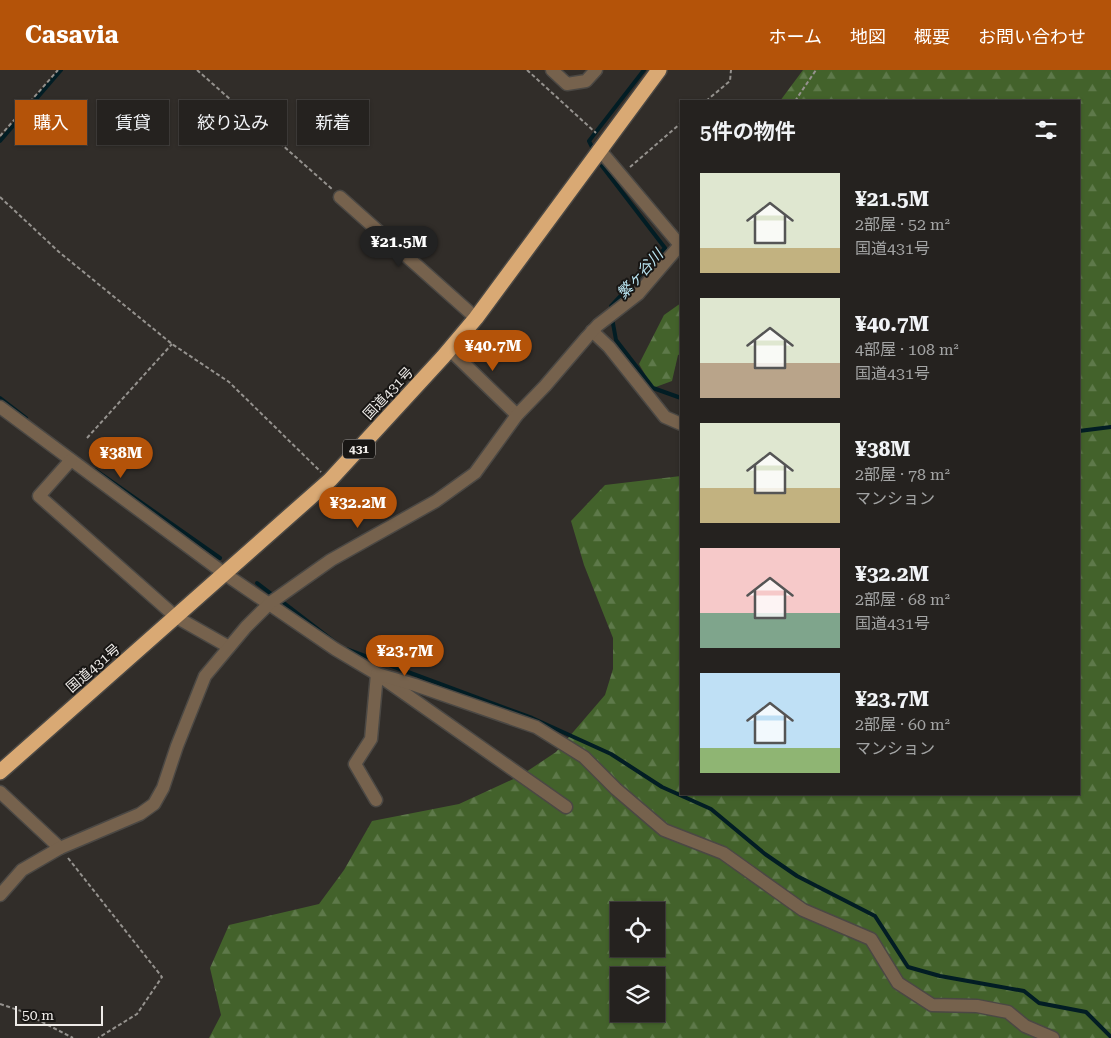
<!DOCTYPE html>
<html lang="ja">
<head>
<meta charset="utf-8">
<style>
  body { margin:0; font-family:"Roboto Serif","Noto Sans JP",serif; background:#312f2c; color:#f1f3f6; height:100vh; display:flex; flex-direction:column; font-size:19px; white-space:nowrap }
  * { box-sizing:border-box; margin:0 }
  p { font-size:16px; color:#a3a4a4 }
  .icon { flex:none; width:28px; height:28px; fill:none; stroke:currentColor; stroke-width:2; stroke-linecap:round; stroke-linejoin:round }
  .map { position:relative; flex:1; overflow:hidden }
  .panel { position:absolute; left:680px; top:30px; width:400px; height:695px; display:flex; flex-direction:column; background:#25221f; border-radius:0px; box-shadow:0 1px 4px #0004,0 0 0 1px #423f3d }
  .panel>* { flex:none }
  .guide { position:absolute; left:15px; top:30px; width:475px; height:45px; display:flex; gap:10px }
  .tools { position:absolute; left:610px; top:832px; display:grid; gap:10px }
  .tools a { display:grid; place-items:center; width:55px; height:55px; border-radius:0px; background:#25221f; box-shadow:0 1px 4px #0004,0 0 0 1px #423f3d; font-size:25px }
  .scale { position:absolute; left:15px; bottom:12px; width:88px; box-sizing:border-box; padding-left:5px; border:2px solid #eeebe8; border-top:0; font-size:14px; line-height:18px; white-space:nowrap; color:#eeebe8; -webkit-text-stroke:4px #181614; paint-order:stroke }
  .price { position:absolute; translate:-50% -42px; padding:0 11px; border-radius:18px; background:#b45309; color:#fff; font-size:16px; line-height:32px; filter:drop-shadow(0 1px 2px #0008) }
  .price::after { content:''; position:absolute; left:50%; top:30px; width:15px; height:11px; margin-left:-8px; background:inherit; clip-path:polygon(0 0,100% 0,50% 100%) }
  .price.current { background:#222; color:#fff }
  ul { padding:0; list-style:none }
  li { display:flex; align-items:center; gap:15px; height:125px; padding:0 20px }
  li span { display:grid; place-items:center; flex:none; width:140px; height:100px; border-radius:0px; color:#555 }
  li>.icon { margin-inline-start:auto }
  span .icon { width:60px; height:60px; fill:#fffc; stroke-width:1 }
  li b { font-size:21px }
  h2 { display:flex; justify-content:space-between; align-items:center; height:60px; padding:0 20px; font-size:21px }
  .pill { padding:0 18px; border-radius:0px; background:#25221f; box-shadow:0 1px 4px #0004,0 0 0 1px #423f3d; font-size:18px; line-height:45px }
  .pill.current { background:#b45309; color:#fff }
  header { display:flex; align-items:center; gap:30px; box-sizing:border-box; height:70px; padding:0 25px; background:#b45309; color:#fff }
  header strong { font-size:24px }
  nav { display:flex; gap:28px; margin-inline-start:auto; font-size:18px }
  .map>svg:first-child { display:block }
  .forest { fill:url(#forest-firs); fill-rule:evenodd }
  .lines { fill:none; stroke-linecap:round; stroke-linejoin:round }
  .stream { stroke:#021d24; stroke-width:4 }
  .minor-casing { stroke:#4b4844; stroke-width:15 }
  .highway-casing { stroke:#4b4844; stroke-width:18 }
  .path { stroke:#95928e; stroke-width:2; stroke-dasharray:4 2.5; stroke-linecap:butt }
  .minor { stroke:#76624d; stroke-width:12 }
  .highway { stroke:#d9a974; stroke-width:15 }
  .labels { text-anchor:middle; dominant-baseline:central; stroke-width:4; stroke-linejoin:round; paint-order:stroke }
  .shield { fill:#181614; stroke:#aeaba8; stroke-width:1 }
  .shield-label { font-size:12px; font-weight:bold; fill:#eeebe8 }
  .street-label { font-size:14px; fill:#eeebe8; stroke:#181614 }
  .water-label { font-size:15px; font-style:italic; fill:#bce7f4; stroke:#181614 }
</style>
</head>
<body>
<header>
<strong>Casavia</strong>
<nav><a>ホーム</a><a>地図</a><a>概要</a><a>お問い合わせ</a></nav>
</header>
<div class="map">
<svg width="1111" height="968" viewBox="0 0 1111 968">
  <defs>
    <pattern id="forest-firs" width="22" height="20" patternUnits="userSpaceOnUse" patternTransform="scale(1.25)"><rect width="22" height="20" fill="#43622b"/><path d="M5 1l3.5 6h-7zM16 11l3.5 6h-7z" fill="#5e794a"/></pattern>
  </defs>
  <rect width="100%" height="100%" fill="#312d29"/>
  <g class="forest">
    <path d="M803 0H1111V968H209L221 945 210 898 229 855 319 834 344 800 372 751 459 734 520 706 556 682 605 625 613 599V568L584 495 571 451 605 415 681 406V724H1079V31H780ZM619 841H656V879H619ZM619 906H656V944H619Z"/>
    <polygon points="681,233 681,284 678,285 672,311 653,318 639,294 664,245"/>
  </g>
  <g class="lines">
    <g class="stream">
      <polyline points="0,71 61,0"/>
      <polyline points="592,77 589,71 644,0"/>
      <polyline points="602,96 665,178 611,236 611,241"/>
      <polyline points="612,248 616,270 653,318 681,328"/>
      <polyline points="0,328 26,348"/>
      <polyline points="1079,361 1111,357"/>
      <polyline points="95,400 220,488"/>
      <polyline points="257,513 274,526"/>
      <polyline points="280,530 336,573"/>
      <polyline points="346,579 532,648 611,684 662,717 711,739 765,784 797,806 875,846 908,897 940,906 1024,921 1039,933 1086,942 1111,967"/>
    </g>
    <g class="minor-casing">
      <g id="minor">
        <polyline points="552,0 567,14 586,11 596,0"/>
        <polyline points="340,127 476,248"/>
        <polyline points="592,261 609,277 665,347 681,354"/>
        <polyline points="450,280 517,345"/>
        <polyline points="0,337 225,504 335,579 377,604 566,737"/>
        <polyline points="71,390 39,426 176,547 229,577"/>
        <polyline points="0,722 60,778"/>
        <polyline points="376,730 355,694 371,669 377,604 415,615 536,657 584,687 616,719 664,760 723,783 803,840 871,869 898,913 932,935 977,936 1008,942 1025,956 1053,968"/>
        <polyline points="0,825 22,800 60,778 140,744 154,734 163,718 177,676 205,606 246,557 270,533 331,490 436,431 475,403 517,345 545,316 587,267 598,255 638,224 680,175 599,79"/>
      </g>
    </g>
    <g class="highway-casing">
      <polyline id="highway" points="0,702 330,410 443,287 476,248 659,0"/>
    </g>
    <g class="path">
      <polyline points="197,0 332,119"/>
      <polyline points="527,0 596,63"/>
      <polyline points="706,31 730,11 731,0"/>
      <polyline points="795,31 816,0"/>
      <polyline points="0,66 58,0"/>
      <polyline points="630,97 681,53"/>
      <polyline points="0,127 59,182 172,274 229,312 321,402"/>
      <polyline points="87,368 172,274"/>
      <polyline points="68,788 162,907 137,944 98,968"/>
      <polyline points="0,934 21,941 73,968"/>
    </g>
    <use href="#minor" class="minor"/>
    <use href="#highway" class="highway"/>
  </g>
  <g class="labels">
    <rect class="shield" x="343" y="369.5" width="32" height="19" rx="4"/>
    <g class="shield-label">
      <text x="359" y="379">431</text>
    </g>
    <g class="street-label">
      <text transform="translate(388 323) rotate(-47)">国道431号</text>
      <text transform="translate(93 598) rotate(-41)">国道431号</text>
    </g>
    <g class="water-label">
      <text transform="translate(640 204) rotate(-48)">繁ヶ谷川</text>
    </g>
  </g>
</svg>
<div class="tools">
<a><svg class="icon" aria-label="locate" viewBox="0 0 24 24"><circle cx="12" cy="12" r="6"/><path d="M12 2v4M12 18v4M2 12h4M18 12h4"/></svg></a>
<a><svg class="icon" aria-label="layers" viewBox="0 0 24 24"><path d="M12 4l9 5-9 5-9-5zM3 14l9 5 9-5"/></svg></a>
</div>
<div class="scale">50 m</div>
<b class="price current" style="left:399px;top:198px">¥21.5M</b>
<b class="price" style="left:493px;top:302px">¥40.7M</b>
<b class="price" style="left:121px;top:409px">¥38M</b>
<b class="price" style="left:358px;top:459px">¥32.2M</b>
<b class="price" style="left:405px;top:607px">¥23.7M</b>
<div class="guide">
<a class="pill current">購入</a>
<a class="pill">賃貸</a>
<a class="pill">絞り込み</a>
<a class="pill">新着</a>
</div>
<section class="panel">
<h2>5件の物件<svg class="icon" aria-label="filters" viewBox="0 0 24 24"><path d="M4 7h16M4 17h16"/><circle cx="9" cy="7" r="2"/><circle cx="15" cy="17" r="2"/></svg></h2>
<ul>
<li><span style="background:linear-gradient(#dfe7d0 75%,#c2b280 0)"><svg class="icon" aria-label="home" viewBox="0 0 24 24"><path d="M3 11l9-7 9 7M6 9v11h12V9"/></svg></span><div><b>¥21.5M</b><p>2部屋 · 52 m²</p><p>国道431号</p></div></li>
<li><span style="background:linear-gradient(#dfe7d0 65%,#b9a48a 0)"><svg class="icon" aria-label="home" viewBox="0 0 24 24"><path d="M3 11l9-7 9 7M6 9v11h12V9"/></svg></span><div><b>¥40.7M</b><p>4部屋 · 108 m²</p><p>国道431号</p></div></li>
<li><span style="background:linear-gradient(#dfe7d0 65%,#c2b280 0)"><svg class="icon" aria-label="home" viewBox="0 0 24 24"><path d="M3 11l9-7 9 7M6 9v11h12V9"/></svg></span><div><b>¥38M</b><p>2部屋 · 78 m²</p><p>マンション</p></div></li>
<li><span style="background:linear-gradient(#f6c9c9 65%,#7fa58c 0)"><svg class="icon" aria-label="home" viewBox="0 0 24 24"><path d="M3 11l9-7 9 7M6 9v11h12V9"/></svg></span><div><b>¥32.2M</b><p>2部屋 · 68 m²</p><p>国道431号</p></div></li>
<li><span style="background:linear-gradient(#bfe0f5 75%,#8fb573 0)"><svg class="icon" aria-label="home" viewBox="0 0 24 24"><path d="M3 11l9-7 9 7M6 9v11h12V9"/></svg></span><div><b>¥23.7M</b><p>2部屋 · 60 m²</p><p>マンション</p></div></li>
</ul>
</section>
</div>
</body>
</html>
